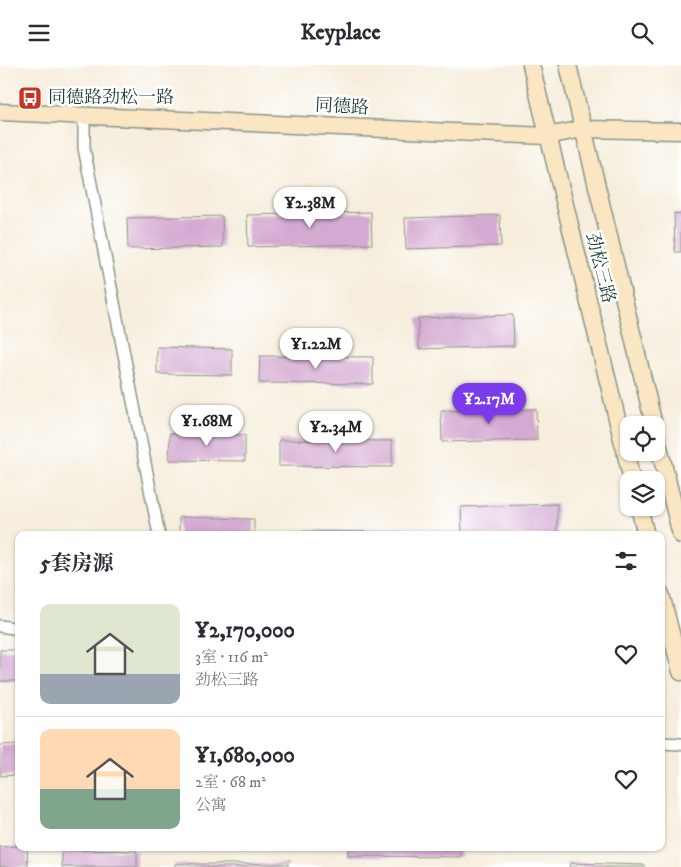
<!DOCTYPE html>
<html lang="zh">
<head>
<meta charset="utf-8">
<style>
  body { margin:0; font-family:"IM FELL DW Pica","Noto Serif SC",serif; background:#f2f2f3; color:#2b2b33; height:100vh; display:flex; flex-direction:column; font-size:19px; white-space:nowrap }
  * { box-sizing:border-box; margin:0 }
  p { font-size:16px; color:#7c7c81 }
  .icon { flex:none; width:28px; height:28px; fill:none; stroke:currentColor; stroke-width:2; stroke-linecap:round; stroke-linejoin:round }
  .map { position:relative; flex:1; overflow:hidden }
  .details { position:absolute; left:15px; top:466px; width:650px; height:320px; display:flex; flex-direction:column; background:#fff; border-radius:10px; box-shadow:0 1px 4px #0004 }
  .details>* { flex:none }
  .controls { position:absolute; left:620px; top:351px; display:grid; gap:10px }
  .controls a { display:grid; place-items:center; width:45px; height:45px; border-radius:10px; background:#fff; box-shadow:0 1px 4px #0004; font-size:25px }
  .price { position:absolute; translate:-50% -42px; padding:0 11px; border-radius:18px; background:#fff; color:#222; font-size:16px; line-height:32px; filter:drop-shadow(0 1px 2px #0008) }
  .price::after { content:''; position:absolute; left:50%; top:30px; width:15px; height:11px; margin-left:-8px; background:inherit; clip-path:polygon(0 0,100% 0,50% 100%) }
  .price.on { background:#7c3aed; color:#fff }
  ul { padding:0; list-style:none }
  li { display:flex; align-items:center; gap:15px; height:125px; padding:0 25px }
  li+li { border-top:1px solid #e1e1e2 }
  li span { display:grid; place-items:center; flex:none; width:140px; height:100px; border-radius:10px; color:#555 }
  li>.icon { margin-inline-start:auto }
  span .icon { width:60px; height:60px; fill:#fffc; stroke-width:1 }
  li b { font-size:21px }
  h2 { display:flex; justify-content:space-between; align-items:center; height:60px; padding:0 25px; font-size:21px }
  header { display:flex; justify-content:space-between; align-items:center; height:65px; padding:0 25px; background:#fff; font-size:22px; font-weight:700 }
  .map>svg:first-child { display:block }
  .building { fill:#d4a9d2 }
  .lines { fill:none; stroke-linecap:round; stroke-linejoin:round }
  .street-casing { stroke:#8a9588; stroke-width:14 }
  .secondary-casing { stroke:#8a9588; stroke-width:19 }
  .street { stroke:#fff; stroke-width:11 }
  .secondary { stroke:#fbe6c4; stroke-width:16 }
  .labels { text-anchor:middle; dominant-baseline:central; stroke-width:5; stroke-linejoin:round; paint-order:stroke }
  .poi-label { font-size:18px; fill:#1f3d34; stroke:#fff; text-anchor:start }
  .street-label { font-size:18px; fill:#1f3d34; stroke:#fff }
</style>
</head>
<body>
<header><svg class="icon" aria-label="menu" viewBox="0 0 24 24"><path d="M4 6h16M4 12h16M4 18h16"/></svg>Keyplace<svg class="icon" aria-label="search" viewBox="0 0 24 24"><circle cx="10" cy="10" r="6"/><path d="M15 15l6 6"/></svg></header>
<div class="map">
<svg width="681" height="802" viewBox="0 0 681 802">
  <rect width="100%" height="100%" fill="#fff"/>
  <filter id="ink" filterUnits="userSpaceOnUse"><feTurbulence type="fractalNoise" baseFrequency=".02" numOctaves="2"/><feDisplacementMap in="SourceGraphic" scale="10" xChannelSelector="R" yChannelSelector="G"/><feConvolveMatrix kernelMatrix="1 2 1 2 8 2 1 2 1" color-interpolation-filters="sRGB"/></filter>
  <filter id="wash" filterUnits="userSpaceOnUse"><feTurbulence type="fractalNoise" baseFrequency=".0096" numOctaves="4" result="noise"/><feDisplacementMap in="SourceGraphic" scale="20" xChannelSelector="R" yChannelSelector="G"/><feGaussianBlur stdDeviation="1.12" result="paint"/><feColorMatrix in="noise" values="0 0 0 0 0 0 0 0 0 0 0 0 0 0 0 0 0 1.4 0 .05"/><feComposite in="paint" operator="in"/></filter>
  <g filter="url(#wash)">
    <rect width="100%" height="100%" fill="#f6eddc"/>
    <g id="blocks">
      <g class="building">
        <polygon points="371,147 372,179 248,182 247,150"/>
        <polygon points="674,148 681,149 681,187 675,187"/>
        <polygon points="500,150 501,181 406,184 405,153"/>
        <polygon points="222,151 223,182 128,184 127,153"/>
        <polygon points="513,250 514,281 419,284 418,253"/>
        <polygon points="157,282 232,284 232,310 157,309"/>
        <polygon points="260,291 373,292 373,319 259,318"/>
        <polygon points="536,344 537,375 442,377 441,346"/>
        <polygon points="170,368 245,370 245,396 169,395"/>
        <polygon points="279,375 392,376 392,402 279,401"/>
        <polygon points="557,439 557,470 462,470 461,442"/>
        <polygon points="179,452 254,454 254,470 179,470"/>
        <polygon points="292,466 406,467 406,470 292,470"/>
        <rect x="0" y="585" width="19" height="31"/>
        <polygon points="19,679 19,710 0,711 0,680"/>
        <polygon points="19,781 27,782 28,802 0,802 0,782"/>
        <polygon points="348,782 461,782 461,792 348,791"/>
        <polygon points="62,785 137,786 137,802 62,802"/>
        <polygon points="570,798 645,800 645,802 569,802"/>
        <rect x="175" y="799" width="113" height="3"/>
      </g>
    </g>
  </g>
  <g filter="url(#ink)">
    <use href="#blocks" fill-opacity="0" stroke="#8a9588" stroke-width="1"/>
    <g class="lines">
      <g class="street-casing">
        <g id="street">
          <polyline points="84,51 84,83 159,470"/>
          <polyline points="0,561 19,564"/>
          <polyline points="661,678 681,679"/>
        </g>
      </g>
      <g class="secondary-casing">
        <g id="secondary">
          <polyline points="531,0 632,415"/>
          <polyline points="568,0 654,360"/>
          <polyline points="0,47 547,71 583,64 681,66"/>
          <polyline points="656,370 681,470"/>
          <polyline points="639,442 646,470"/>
          <polyline points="661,529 681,607"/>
        </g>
      </g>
      <use href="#street" class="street"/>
      <use href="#secondary" class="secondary"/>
    </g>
  </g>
  <defs>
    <g id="bus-square" transform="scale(1.25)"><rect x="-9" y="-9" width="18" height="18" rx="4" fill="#c8321e" stroke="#fff"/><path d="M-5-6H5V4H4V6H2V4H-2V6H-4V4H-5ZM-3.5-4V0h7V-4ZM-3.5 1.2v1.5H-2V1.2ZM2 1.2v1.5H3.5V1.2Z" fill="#fff"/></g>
  </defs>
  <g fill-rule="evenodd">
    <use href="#bus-square" x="30" y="33"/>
  </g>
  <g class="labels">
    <g class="poi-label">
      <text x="48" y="33">同德路劲松一路</text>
    </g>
    <g class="street-label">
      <text transform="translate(342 42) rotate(3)">同德路</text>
      <text transform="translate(600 203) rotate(76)">劲松三路</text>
    </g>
  </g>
</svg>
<div class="controls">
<a><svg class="icon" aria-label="locate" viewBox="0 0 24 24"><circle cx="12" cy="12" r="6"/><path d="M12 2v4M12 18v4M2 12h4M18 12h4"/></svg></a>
<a><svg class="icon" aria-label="layers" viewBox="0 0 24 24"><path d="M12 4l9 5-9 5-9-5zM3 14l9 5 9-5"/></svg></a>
</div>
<b class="price" style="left:310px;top:164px">¥2.38M</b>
<b class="price" style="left:316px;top:305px">¥1.22M</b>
<b class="price on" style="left:489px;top:360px">¥2.17M</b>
<b class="price" style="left:207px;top:382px">¥1.68M</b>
<b class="price" style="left:336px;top:388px">¥2.34M</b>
<section class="details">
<h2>5套房源<svg class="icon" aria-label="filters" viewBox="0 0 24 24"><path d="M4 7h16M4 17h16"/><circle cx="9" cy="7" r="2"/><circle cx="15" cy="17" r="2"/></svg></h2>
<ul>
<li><span style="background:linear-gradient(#dfe7d0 70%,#9aa5b1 0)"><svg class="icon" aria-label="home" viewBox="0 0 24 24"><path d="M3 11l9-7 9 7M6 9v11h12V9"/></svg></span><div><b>¥2,170,000</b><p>3室 · 116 m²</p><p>劲松三路</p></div><svg class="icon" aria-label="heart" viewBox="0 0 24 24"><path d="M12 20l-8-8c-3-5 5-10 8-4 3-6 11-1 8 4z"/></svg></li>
<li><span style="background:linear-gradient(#ffd9b3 60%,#7fa58c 0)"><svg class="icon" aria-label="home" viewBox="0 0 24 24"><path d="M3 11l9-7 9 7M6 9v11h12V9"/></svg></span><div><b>¥1,680,000</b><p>2室 · 68 m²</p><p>公寓</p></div><svg class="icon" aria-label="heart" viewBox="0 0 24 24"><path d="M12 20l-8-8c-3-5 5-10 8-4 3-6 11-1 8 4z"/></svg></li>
</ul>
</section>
</div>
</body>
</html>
